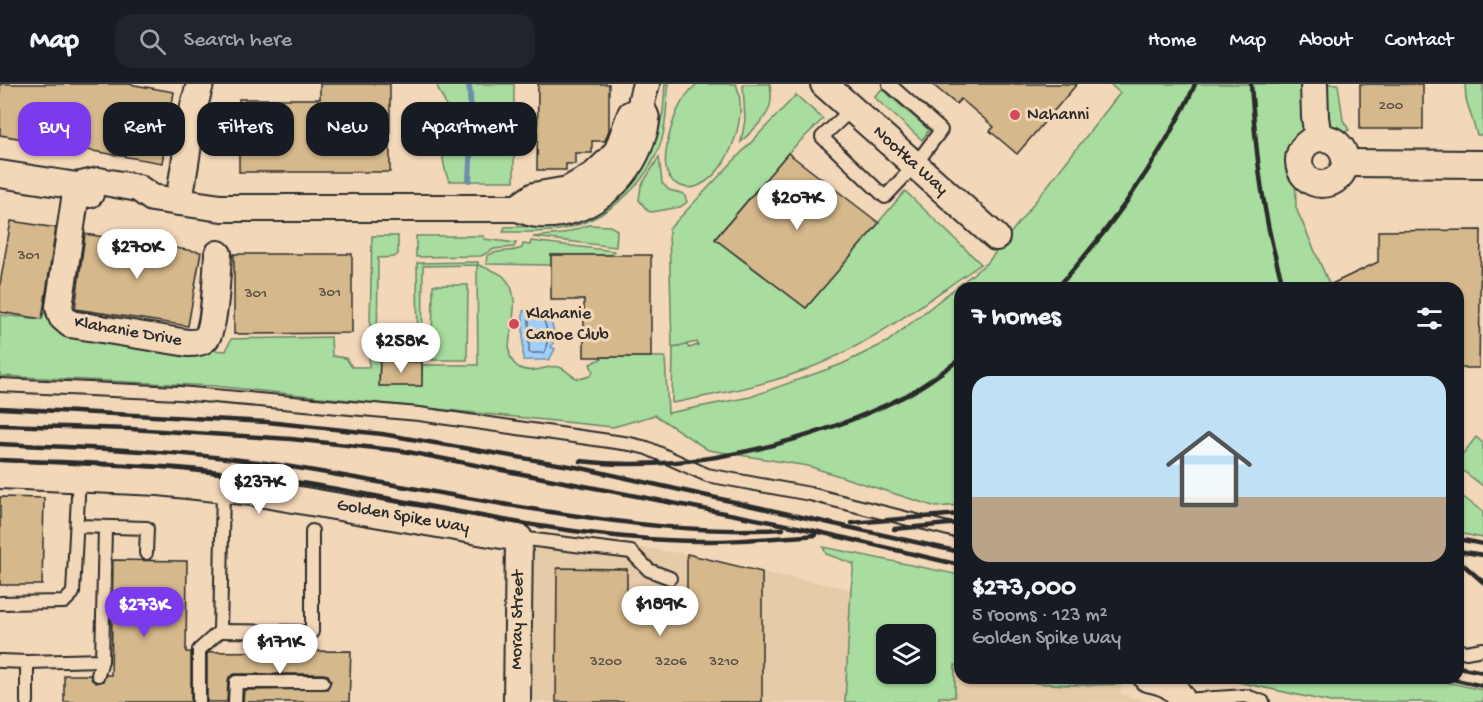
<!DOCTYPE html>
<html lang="en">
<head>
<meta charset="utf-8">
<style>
  body { margin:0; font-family:"Gochi Hand",sans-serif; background:#20242c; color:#f1f3f6; height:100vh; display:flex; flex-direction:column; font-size:22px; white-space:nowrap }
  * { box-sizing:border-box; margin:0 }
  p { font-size:20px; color:#9ea1a6 }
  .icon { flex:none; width:33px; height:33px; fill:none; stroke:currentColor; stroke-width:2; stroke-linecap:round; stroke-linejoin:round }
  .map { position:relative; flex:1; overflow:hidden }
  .sheet { position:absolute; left:954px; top:198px; width:510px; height:402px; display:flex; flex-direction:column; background:#171b24; border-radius:18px; box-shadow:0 2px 4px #0004 }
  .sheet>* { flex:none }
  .guide { position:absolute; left:18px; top:18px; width:570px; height:54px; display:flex; gap:12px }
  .fabs { position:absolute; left:876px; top:540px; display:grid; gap:12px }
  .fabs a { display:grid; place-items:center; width:60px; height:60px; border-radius:12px; background:#171b24; box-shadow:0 2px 4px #0004; font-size:30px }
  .price { position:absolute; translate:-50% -51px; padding:0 14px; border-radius:21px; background:#fff; color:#222; font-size:20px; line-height:39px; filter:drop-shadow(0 2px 3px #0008) }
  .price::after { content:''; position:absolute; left:50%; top:36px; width:18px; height:14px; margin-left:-9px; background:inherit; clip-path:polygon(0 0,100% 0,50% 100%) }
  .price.active { background:#7c3aed; color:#fff }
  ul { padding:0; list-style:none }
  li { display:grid; align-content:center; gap:12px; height:318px; padding:0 18px }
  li+li { border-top:2px solid #363941 }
  li span { display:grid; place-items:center; height:186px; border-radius:18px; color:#555 }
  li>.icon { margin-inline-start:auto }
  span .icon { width:108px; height:108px; fill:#fffc; stroke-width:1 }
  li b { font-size:26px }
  h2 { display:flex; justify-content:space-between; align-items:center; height:72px; padding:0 18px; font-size:26px }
  .tag { padding:0 21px; border-radius:18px; background:#171b24; box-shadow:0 2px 4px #0004; font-size:21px; line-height:54px }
  .tag.active { background:#7c3aed; color:#fff }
  header { display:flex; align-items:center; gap:36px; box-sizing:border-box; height:84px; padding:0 30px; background:#171b24; border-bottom:2px solid #363941 }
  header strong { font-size:28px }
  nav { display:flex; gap:33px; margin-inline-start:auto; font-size:21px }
  .search { width:420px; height:54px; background:#20242c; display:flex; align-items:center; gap:15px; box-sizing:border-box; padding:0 21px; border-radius:18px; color:#9ea1a6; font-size:22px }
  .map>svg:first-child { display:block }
  .built { fill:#e6cba8 }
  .green { fill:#a8dd9f; stroke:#6a8465; stroke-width:1.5; fill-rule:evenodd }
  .water { fill:#9ed0fb; stroke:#708ea8; stroke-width:1.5 }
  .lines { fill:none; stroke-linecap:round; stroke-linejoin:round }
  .shore { stroke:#596d7e; stroke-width:1.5 }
  .stream { stroke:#708ea8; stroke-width:6 }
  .building { fill:#d5b88b; stroke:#2b2b2b; stroke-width:1.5 }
  .service-casing { stroke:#2b2b2b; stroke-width:16 }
  .minor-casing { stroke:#2b2b2b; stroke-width:30 }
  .service { stroke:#f3d7b9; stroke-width:12 }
  .minor { stroke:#f3d7b9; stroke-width:26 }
  .rail { stroke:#2b2b2b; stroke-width:4.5 }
  .poi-dot { fill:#d1495b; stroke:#f3d7b9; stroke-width:2 }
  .labels { text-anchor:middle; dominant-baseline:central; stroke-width:6; stroke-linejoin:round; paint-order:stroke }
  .number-label { font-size:15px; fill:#564e43 }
  .poi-label { font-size:18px; fill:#2b2b2b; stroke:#f3d7b9; text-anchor:start }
  .street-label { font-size:18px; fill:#2b2b2b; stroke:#f3d7b9 }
</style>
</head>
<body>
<header>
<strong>Map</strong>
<div class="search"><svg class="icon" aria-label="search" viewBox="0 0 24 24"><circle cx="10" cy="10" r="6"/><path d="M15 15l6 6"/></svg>Search here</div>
<nav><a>Home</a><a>Map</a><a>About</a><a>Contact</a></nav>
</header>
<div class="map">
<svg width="1483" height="618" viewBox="0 0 1483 618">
  <rect width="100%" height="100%" fill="#f3d7b9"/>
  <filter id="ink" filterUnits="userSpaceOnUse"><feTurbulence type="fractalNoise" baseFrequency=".0167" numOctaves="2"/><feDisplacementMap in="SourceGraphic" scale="12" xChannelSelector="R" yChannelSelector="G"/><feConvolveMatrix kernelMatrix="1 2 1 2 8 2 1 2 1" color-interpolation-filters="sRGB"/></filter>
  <g filter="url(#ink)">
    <g class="built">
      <polygon points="534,449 687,470 762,488 851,505 845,618 533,618"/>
      <polygon points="955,581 960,582 960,594 1008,594 1028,599 1122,600 1120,610 1151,618 939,618 939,613"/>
    </g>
    <g class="green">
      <path d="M437 0H514V97H449C441 79 442 60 443 41 444 36 446 31 446 26 447 16 438 10 437 0Z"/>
      <path d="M665 0H669C666 18 667 37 662 55 648 101 606 137 559 146 540 149 521 148 503 148L505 143 551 142 625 106 647 77 656 57 663 28Z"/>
      <path d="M697 0H736C749 30 730 87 700 101 692 105 686 104 678 101 661 92 665 71 668 56 673 35 680 14 697 0Z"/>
      <path d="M743 0H770C776 30 759 39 741 58L745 36Z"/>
      <path d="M1110 0H1338L1343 36 1349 46 1295 73 1296 124 1331 204H960V421L936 423 808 382 708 366 655 331 613 343 214 302 0 292V231L41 235 44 228 55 243 194 265 226 267 231 255 331 253 332 272 346 274 352 283H369L372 152H398V170L394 173 378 174 377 277H380L379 293 422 294V278H418L417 179 478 178V181C486 184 497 187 503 192 532 219 493 266 518 283 533 292 546 280 559 283 572 287 572 301 591 291L593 287 590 280 604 273H665L668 329 750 313 842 280 887 258 988 178 1120 9ZM477 181 478 281H422L423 182Z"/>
      <polygon points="1465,0 1483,0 1483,51 1477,51 1466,15"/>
      <polygon points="882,5 929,46 922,56 874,13"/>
      <path d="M796 11 823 35 788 69 715 155 806 224 905 107 981 180C925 218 869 262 805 286 762 302 717 310 672 319L673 264 687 261 689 264 698 261 697 258 672 263 669 145Z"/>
      <polygon points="659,73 662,99 669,106 684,110 687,118 680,123 652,128 648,127 639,116 641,102"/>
      <polygon points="589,141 610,142 617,146 616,163 533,153 562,150"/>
      <polygon points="416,152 484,152 484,155 516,159 514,163 494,165 481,172 416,173"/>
      <path d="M531 157 614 167 611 171H552V181L486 180 487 172C498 165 511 169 522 164L523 160 530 161Z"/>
      <polygon points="433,201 468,201 467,276 432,276"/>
      <polygon points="1476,353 1483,359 1483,402 1458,383 1458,376"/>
      <polygon points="1458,409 1483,428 1483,454 1458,449"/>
      <path d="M823 463 960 491V582L955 581V613H939V618H845L851 505 854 480 826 470ZM886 550H926V590H886Z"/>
      <path d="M1008 594H1124L1122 600C1085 601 1045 603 1008 594Z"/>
      <polygon points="1220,594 1427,594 1483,606 1483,618 1330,618"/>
    </g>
    <path class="water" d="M523 227H547C551 239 558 251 551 263L555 265 549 276H523Z"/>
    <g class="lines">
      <path class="shore" d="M531 233H542C549 246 549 257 544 269H531L529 268V235Z"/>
      <polyline class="stream" points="469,96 472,37 469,0"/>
    </g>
    <g class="building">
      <polygon points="0,0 129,0 174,8 162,79 0,51"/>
      <polygon points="320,0 390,0 390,88 239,88 239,15 320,15"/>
      <polygon points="538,0 609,0 609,46 605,57 592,57 592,69 575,69 575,80 566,80 566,86 537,86"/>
      <polygon points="932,0 1077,0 1017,70 990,47 994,43 961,15 956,20"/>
      <rect x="1360" y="0" width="63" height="45"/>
      <polygon points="788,69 879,139 806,224 715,155"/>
      <polygon points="11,137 56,144 42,235 0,228 0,200"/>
      <polygon points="1481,146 1479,284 1458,284 1458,204 1323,204 1378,178 1378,147"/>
      <polygon points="85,150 201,168 188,242 75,225"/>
      <polygon points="234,170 352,170 352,249 234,250"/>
      <polygon points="551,171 651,171 651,273 584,273 584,216 551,216"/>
      <polygon points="380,277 422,278 422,302 379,302"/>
      <polygon points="0,413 44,414 42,501 0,501"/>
      <polygon points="687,470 762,488 762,618 556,618 557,484 627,485 627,508 687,508"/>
      <polygon points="113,476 187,477 186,568 191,568 191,618 64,618 64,591 90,591 92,596 96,599 103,597 106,591 111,591"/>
      <polygon points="351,567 349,618 243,618 244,606 327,605 331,597 328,591 323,590 235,590 229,593 228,597 227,618 207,618 207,570 210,568"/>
    </g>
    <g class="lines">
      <g class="service-casing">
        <g id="service">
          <polyline points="852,25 822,53 885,113 915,81 941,46 889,0"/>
          <polyline points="0,301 179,309 419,330 630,360 647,364 707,391 810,410 960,448"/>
          <polyline points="77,442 147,444 146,469"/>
          <polyline points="519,454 631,468 649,486 670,494"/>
          <polyline points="0,519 64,518 73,509 79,393"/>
          <polyline points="220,547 312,548 312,447"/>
          <polyline points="1458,566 1466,568 1483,565"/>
          <polyline points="0,577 27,578 27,618"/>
          <polyline points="27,578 102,576"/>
          <polyline points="98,591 102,576 105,444"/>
          <polyline points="1183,616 1246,612 1263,618"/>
          <polyline points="199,618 199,566 220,547 223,405"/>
          <polyline points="235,618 236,598 323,598"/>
        </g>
      </g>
      <g class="minor-casing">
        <g id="minor">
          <polyline points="824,0 996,153"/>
          <polyline points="1314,0 1315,33 1318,54"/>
          <circle cx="1322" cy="77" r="23"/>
          <polyline points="1345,79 1483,80"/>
          <polyline points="0,90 77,102 90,110"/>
          <path d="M77 102 99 97 138 104 152 114 221 124H517C524 126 532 130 539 130 585 134 630 96 642 53 644 48 646 41 646 35 646 31 642 27 641 23 641 16 644 7 646 0"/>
          <path d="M77 102 59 223 62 233 70 240 188 259C194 259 201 259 206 254 215 245 217 185 218 170"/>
          <polyline points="179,118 194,22 200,0"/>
          <polyline points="517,124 534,112 568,106 594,91 611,75 618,66 631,30"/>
          <polyline points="0,391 159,398 253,408 519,454 517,618"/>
          <path d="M1147 594C1163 597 1177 602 1183 618"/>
        </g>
      </g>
      <use href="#service" class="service"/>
      <use href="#minor" class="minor"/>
      <g class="rail">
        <path d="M1251 0C1256 70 1263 137 1284 204"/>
        <path d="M1057 204C1100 157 1136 108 1168 53 1177 35 1188 19 1195 0"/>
        <polyline points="0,324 267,338 382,350 581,384 960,468"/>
        <polyline points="0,341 130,345 291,355 403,367 802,444 960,481"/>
        <path d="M0 360C95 364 190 367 285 382 371 396 457 413 544 427 623 439 702 450 783 445"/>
        <path d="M0 376C93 379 184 381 276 395 406 414 535 449 666 456 716 459 766 455 816 451"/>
        <path d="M580 377C687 390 807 360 903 313 923 303 942 288 960 275"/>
        <polyline points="852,439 960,430"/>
        <polyline points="894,445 960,439"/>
        <polyline points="1458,455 1483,460"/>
        <polyline points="1458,467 1483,471"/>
        <polyline points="1458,476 1483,498"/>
        <polyline points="1458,583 1483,588"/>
        <polyline points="1447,594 1483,602"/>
      </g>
    </g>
  </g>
  <g class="poi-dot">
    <circle cx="1015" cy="31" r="6"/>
    <circle cx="514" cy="240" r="6"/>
  </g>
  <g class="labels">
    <g class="number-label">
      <text x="1391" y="22">200</text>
      <text x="29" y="172">301</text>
      <text x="330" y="209">301</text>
      <text x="256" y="210">301</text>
      <text x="606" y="578">3200</text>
      <text x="671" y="578">3206</text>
      <text x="724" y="578">3210</text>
    </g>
    <g class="poi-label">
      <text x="1027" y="31">Nahanni</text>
      <text x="526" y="230">Klahanie<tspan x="526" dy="21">Canoe Club</tspan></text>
    </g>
    <g class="street-label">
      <text transform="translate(910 77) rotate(42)">Nootka Way</text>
      <text transform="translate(128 248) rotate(10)">Klahanie Drive</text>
      <text transform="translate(403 433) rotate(10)">Golden Spike Way</text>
      <text transform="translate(518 536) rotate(-89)">Moray Street</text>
    </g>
  </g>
</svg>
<div class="fabs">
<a><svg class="icon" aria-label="layers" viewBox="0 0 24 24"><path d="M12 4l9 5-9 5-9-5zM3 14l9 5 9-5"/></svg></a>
</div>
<b class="price" style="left:797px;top:147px">$207K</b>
<b class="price" style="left:137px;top:196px">$270K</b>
<b class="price" style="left:401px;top:290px">$258K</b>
<b class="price" style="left:259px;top:431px">$237K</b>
<b class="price" style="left:660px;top:553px">$189K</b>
<b class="price active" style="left:144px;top:554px">$273K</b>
<b class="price" style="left:280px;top:591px">$171K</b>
<div class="guide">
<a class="tag active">Buy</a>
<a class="tag">Rent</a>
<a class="tag">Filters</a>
<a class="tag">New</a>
<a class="tag">Apartment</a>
</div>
<section class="sheet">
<h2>7 homes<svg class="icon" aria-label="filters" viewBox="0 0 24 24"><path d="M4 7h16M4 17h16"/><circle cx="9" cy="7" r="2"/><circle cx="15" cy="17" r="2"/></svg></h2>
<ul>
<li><span style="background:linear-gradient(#bfe0f5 65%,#b9a48a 0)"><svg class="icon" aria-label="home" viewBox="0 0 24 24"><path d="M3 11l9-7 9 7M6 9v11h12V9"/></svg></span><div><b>$273,000</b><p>5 rooms · 123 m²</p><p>Golden Spike Way</p></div></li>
</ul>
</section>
</div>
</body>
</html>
